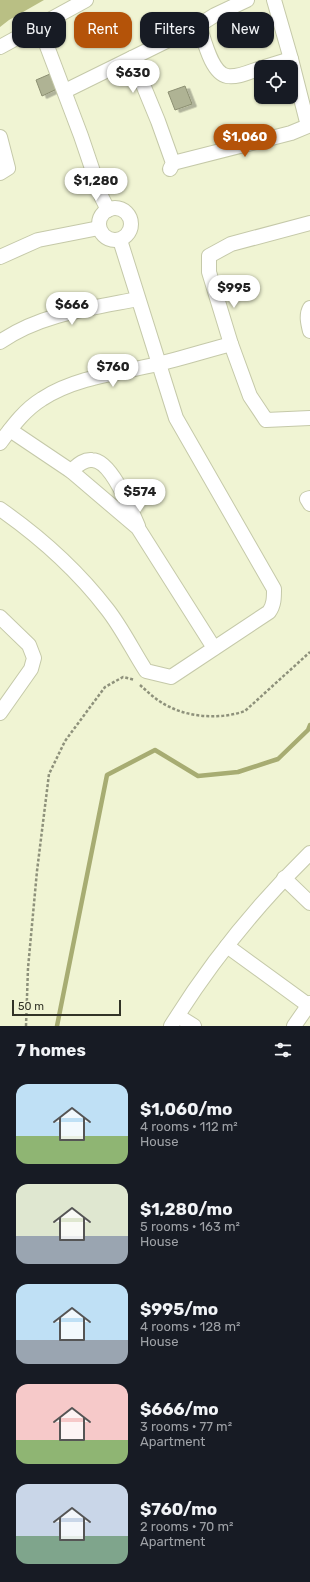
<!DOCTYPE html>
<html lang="en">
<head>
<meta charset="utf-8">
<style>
  body { margin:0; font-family:Rubik,sans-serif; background:#242831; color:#f1f3f6; height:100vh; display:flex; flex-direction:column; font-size:15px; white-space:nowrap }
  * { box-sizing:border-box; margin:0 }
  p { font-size:13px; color:#9ea1a6 }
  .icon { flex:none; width:22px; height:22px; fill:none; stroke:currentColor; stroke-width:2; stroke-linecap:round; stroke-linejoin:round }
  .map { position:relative; height:1026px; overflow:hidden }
  .sheet { display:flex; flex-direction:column; background:#171b24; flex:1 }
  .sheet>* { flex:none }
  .hud { position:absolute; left:12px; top:12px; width:286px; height:36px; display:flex; gap:8px }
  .tools { position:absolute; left:254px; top:60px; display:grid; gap:8px }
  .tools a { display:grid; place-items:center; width:44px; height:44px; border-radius:8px; background:#171b24; box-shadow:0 1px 3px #0004; font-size:20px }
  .scale { position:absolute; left:12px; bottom:10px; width:109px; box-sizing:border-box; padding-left:4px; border:2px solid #323327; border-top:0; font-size:11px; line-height:14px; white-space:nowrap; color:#323327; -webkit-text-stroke:3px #f0f4d3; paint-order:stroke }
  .price { position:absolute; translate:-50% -34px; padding:0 9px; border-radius:14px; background:#fff; color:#222; font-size:13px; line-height:26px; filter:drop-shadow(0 1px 2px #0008) }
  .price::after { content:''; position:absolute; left:50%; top:24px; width:12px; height:9px; margin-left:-6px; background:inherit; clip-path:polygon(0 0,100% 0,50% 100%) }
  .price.active { background:#b45309; color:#fff }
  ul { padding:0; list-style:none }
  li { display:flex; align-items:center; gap:12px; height:100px; padding:0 16px }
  li span { display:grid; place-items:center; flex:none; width:112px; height:80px; border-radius:12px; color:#555 }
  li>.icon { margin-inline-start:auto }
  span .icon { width:48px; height:48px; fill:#fffc; stroke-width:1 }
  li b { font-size:17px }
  h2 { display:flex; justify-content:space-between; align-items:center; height:48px; padding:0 16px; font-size:17px }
  .tag { padding:0 14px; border-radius:12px; background:#171b24; box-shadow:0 1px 3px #0004; font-size:14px; line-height:36px }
  .tag.active { background:#b45309; color:#fff }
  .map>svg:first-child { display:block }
  .forest { fill:#b9bf84 }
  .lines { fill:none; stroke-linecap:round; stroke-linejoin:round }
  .stream { stroke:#a7ac72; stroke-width:4.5 }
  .building { fill:#afb394; stroke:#8c8f72; filter:url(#shadow) }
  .street-casing { stroke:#c5c9a9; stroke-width:16 }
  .path { stroke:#8e917b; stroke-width:2.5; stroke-dasharray:3 2; stroke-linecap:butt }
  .street { stroke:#fff; stroke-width:14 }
</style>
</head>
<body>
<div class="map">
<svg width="310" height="1026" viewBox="0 0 310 1026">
  <defs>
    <filter id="shadow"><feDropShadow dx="4.5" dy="2.5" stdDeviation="0" flood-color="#0004"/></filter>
  </defs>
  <rect width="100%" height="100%" fill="#f0f4d3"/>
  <polygon class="forest" points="0,0 44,0 9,20 0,27"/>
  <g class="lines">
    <polyline class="stream" points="57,1026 107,775 155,750 198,776 238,772 278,759 308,730 310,725"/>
  </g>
  <g class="building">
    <polygon points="50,74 57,89 42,96 36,80"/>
    <polygon points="185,86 192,104 175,110 168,92"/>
  </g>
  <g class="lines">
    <g class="street-casing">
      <g id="street">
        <polyline points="39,25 81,136 102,198 108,210"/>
        <path d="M199 25C204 39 211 73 227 76 238 78 251 71 261 68"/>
        <polyline points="0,47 86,0"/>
        <polyline points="132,58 158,121 173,163 170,169"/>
        <polyline points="265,67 291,59"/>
        <polyline points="65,91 199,25 215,15 247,0"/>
        <polyline points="0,137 8,168 0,173"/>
        <polyline points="173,163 291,133 308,126 291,59 274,0"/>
        <circle cx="115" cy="224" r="16"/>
        <polyline points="310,223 231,244 209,256 209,272 231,344 250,396 266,420 310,418"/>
        <polyline points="0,257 38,240 99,228"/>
        <path d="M310 308C306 315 308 323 310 331"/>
        <path d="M0 342C40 314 91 308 138 299"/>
        <polyline points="10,430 71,471 138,528 214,648"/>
        <path d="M0 443C12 427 24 410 42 399 74 378 117 373 154 365 180 359 205 351 231 344"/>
        <path d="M71 471C77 466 83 459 92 460 111 460 131 510 138 526"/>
        <polyline points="310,498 307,499 310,504"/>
        <path d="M0 509C40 537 77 570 107 609 122 628 133 651 146 671L171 677 269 612C274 605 274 598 274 589L176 418 120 240"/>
        <polyline points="0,617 29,645 34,658 31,669 0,713"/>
        <polyline points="284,878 310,903"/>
        <polyline points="227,946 308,1005"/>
        <polyline points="178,1016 194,1026"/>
        <path d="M171 1026C210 963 258 904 310 853"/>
        <polyline points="294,1026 310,1003"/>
      </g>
    </g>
    <g class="path">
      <path d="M140 685C149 693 158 702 170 707 191 718 223 719 245 711L310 652"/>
      <polyline points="26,1026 28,968 37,871 49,774 65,741 105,687 123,677 135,680"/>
    </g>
    <use href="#street" class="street"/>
  </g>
</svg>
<div class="tools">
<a><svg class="icon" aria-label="locate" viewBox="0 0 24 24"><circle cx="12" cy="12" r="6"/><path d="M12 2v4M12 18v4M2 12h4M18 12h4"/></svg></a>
</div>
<div class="scale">50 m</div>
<b class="price" style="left:133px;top:94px">$630</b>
<b class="price active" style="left:245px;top:158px">$1,060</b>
<b class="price" style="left:96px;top:202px">$1,280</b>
<b class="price" style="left:234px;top:309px">$995</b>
<b class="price" style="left:72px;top:326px">$666</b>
<b class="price" style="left:113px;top:388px">$760</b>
<b class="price" style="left:140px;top:513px">$574</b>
<div class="hud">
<a class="tag">Buy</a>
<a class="tag active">Rent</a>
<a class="tag">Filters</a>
<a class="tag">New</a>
</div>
</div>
<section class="sheet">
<h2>7 homes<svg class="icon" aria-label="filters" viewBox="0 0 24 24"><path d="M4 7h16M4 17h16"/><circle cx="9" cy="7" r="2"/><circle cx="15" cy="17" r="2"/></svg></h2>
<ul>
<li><span style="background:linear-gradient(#bfe0f5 65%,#8fb573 0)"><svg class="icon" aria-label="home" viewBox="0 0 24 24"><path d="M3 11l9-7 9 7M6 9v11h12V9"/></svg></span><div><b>$1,060/mo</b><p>4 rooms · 112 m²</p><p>House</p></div></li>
<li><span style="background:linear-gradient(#dfe7d0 65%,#9aa5b1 0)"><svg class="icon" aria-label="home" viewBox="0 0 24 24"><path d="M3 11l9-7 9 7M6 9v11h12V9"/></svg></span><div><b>$1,280/mo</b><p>5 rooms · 163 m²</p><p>House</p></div></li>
<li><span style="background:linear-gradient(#bfe0f5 70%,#9aa5b1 0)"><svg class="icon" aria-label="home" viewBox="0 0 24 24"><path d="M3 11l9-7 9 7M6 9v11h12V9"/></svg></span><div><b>$995/mo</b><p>4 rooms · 128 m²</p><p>House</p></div></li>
<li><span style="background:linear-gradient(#f6c9c9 70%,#8fb573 0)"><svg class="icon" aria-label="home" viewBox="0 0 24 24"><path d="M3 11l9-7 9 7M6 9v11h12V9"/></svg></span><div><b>$666/mo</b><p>3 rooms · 77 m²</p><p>Apartment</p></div></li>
<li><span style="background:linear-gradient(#c9d6e8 65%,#7fa58c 0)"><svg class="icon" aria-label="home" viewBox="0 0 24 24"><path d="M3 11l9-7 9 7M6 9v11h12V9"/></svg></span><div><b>$760/mo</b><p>2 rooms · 70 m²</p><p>Apartment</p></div></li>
</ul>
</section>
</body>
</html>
